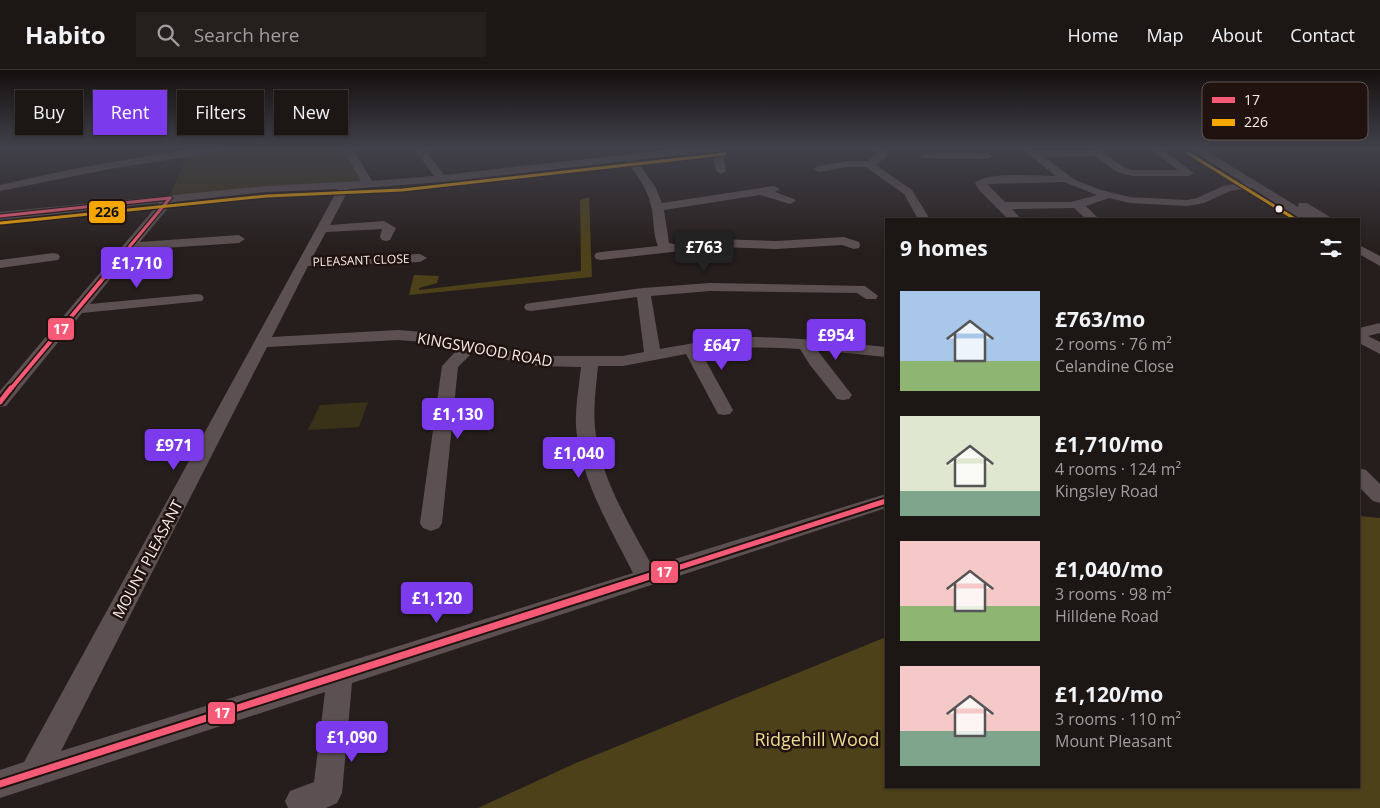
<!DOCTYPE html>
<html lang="en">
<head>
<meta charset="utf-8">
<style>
  body { margin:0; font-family:"Open Sans",sans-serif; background:#251f1e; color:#f1f3f6; height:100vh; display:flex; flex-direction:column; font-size:19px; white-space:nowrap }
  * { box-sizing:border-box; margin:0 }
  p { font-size:16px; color:#a09fa0 }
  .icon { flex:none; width:28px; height:28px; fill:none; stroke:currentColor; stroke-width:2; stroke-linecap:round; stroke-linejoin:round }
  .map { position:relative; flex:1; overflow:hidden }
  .side { position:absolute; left:885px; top:148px; width:475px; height:570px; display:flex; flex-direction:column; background:#1c1615; border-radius:0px; box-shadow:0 1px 4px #0004,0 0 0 1px #3a3534 }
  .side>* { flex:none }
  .hud { position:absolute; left:15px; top:20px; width:475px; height:45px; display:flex; gap:10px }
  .price { position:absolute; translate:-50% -42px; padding:0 11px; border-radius:5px; background:#7c3aed; color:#fff; font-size:16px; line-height:32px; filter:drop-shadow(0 1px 2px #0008) }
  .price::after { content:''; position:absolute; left:50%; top:30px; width:15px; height:11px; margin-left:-8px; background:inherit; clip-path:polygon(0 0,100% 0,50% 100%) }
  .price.selected { background:#222; color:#fff }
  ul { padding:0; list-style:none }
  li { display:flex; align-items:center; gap:15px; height:125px; padding:0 15px }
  li span { display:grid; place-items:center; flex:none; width:140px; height:100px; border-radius:0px; color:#555 }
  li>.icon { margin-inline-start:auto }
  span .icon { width:60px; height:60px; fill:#fffc; stroke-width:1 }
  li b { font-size:21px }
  h2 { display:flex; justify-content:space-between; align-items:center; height:60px; padding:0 15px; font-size:21px }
  .pill { padding:0 18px; border-radius:0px; background:#1c1615; box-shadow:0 1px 4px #0004,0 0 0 1px #3a3534; font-size:18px; line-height:45px }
  .pill.selected { background:#7c3aed; color:#fff }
  header { display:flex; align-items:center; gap:30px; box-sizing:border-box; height:70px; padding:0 25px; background:#1c1615; border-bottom:1px solid #3a3534 }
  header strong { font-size:24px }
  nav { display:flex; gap:28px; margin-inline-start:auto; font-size:18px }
  .search { width:350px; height:45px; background:#251f1e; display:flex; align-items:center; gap:12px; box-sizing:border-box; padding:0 18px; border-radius:0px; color:#a09fa0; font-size:19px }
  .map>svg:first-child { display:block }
  .green { fill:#393218 }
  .forest { fill:#4c4119 }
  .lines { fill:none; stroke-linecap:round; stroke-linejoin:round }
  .minor { fill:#5d5052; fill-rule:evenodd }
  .bus-1-far3-casing { stroke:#20130f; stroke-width:5.5 }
  .bus-1-far2-casing { stroke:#20130f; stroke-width:7 }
  .bus-1-far1-casing { stroke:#20130f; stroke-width:9 }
  .bus-1-casing { stroke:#20130f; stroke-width:11 }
  .bus-2-casing { stroke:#20130f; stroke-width:5.5 }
  .bus-1-far3 { stroke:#f75a77; stroke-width:3 }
  .bus-1-far2 { stroke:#f75a77; stroke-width:4 }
  .bus-1-far1 { stroke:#f75a77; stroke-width:5 }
  .bus-1 { stroke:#f75a77; stroke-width:7 }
  .bus-2 { stroke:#f7a600; stroke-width:3 }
  .bus-dot { fill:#f8edeb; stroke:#20130f; stroke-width:2 }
  .labels { text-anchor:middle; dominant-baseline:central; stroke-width:5; stroke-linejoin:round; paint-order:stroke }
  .far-street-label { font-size:12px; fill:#f8edeb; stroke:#20130f }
  .street-label { font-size:15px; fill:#f8edeb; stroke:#20130f }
  .near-park-label { font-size:18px; fill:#f0dc92; stroke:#20130f }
  .key { fill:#20130f; stroke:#615451; stroke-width:1 }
  .key-label { font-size:14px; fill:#f8edeb }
  .line-badge { stroke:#20130f; stroke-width:2 }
  .badge-label { font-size:14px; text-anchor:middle; font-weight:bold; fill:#fff }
  .pale-badge-label { font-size:14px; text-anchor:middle; font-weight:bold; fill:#111 }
</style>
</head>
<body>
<header>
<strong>Habito</strong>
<div class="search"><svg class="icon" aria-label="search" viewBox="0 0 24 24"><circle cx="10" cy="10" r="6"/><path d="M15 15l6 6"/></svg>Search here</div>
<nav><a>Home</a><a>Map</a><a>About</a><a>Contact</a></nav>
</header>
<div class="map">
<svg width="1380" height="738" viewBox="0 0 1380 738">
  <rect width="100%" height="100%" fill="#261e1c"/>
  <g class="green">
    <polygon points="247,77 344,77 363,114 320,113 306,116 170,125 188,84"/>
    <polygon points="1199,77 1380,77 1380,82 1208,83"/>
    <polygon points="368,332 359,357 308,360 320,335"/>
  </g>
  <g class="forest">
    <polygon points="589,127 592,207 409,225 414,205 439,206 437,213 419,218 419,220 581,201 580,130"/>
    <polygon points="1359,446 1380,448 1380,738 478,738 576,693 886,567 886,716 1359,716"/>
  </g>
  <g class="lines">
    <g class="minor">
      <path d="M206 77H237L232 80 115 98 0 121V115C68 99 137 87 206 77Z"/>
      <path d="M342 77H352L372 111 434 106 413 77H423L444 105 693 77H729L720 80 723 84 726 101 721 104 716 101 713 85 710 82 636 90 655 116 662 133 774 116 780 119 775 122 794 129 796 131 790 134 760 125 664 140 669 173 674 174 716 169 776 171 844 167 859 172 860 175 859 178 854 179 842 175 776 179 716 177 601 190 596 189 594 186 596 183 601 182 658 176C653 164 654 152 652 140 649 121 638 106 626 91L442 112 349 119 330 155 384 151 396 158 390 170 386 171 382 170 380 167 382 159 326 162 312 188 420 184 427 188 420 192 308 196 272 267 398 260 424 262 468 273 537 286H623L644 282 637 227 531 241 526 240 524 237 526 234 531 233 643 218 710 213 865 216 878 226 876 229H866L857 223 710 221 651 226 660 279C689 274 718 268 748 267 794 267 840 272 886 277V287L817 280 852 325 849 329 843 330 837 329 810 295 800 279C766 277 734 276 701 282L733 340 730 344 724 345 718 344 686 284 623 296H598C596 317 593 338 595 358 600 408 629 453 652 496L886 424V438L352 613 342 723 337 733 326 738H288L285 731 290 721 314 712 325 622 0 728V700L24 692 338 119 266 122 173 132 140 172 239 165 245 169 239 173 134 180 90 234 197 224 202 225 204 228 202 231 82 243 6 336 0 337V321L159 133 0 150V142L266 116 361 111ZM398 270 424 272 457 280 442 296 420 453 423 458 431 461 439 458 442 453 458 297 472 283 537 296 581 297C579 317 575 337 576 357 580 409 610 457 633 503L61 681 267 277Z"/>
      <polygon points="871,77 882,77 887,83 887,87 878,93 877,96 912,120 928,146 926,149 918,149 904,124 866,97 847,97 819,102 814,99 819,96 847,91 868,91 877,84"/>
      <path d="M1019 77H1031L1036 81 1095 80V77H1106L1107 79 1103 83 1125 98 1132 100H1178L1152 80 1153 78 1159 77 1194 103 1189 106H1132L1117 102 1095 86 1044 87 1075 110 1101 120 1130 127 1187 130 1197 128 1223 116 1243 113 1187 77H1200L1298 137 1299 133H1307L1333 149H1318L1314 147 1316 149H1301L1252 118 1230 121 1204 133 1187 136 1130 133 1109 128 1086 136 1099 149H1086L1074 138 1012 139 1021 149H1008L979 120 975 113C987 101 1038 106 1056 106ZM1064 112 1097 125 1071 132H1005L987 114Z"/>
      <polygon points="926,83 987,83 992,86 987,89 922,88 921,86"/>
      <polygon points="1359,175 1380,186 1380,196 1359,184"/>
      <polygon points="53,183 58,184 60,187 58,190 0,198 0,190"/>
      <polygon points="1380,253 1380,263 1368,266 1380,272 1380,284 1359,273 1359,258"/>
      <polygon points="1359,398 1366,400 1380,414 1380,433 1373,431 1359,417"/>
    </g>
    <g class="bus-1-far3-casing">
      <g id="bus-1-far3">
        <polyline points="0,146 170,128"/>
        <polyline points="125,182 170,128"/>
      </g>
    </g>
    <g class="bus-1-far2-casing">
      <polyline id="bus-1-far2" points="10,320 126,181"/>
    </g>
    <g class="bus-1-far1-casing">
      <g id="bus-1-far1">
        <polyline points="0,332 11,318"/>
        <polyline points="668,501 886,431"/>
      </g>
    </g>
    <g class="bus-1-casing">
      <polyline id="bus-1" points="0,714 672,499"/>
    </g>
    <g class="bus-2-casing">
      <g id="bus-2">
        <polyline points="1188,83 1295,149"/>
        <polyline points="1,153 267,126 402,120 725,84"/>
      </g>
    </g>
    <use href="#bus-1-far3" class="bus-1-far3"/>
    <use href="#bus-1-far2" class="bus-1-far2"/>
    <use href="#bus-1-far1" class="bus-1-far1"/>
    <use href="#bus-1" class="bus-1"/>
    <use href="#bus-2" class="bus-2"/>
  </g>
  <linearGradient id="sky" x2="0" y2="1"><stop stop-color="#15100f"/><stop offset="0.43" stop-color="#41414b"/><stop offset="1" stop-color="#41414b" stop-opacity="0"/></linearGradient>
  <rect width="1380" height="181" fill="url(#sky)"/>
  <circle class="bus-dot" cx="1279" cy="139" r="4.5"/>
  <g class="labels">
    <g class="far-street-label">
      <text transform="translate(361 190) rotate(-2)">PLEASANT CLOSE</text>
    </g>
    <g class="street-label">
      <text transform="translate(485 279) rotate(10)">KINGSWOOD ROAD</text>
      <text transform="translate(147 489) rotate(-62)">MOUNT PLEASANT</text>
    </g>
    <g class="near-park-label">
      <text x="817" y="669">Ridgehill Wood</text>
    </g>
  </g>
  <rect x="1202" y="12" width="166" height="58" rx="8" class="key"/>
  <rect x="1212" y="27" width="23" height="6" fill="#f75a77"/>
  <rect x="1212" y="49" width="23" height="7" fill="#f7a600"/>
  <g class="key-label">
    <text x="1244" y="35">17</text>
    <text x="1244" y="57">226</text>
  </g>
  <g class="line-badge">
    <rect x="88" y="130" width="38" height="24" rx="5" fill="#f7a600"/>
    <rect x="47" y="247" width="28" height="24" rx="5" fill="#f75a77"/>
    <rect x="650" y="490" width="29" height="24" rx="5" fill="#f75a77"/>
    <rect x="207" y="631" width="29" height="24" rx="5" fill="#f75a77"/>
  </g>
  <g class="badge-label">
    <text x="61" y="264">17</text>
    <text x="664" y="507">17</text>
    <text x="222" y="648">17</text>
  </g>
  <g class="pale-badge-label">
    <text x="107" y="147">226</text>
  </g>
</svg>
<b class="price selected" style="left:704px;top:203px">£763</b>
<b class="price" style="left:137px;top:219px">£1,710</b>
<b class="price" style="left:836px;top:291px">£954</b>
<b class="price" style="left:722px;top:301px">£647</b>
<b class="price" style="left:458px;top:370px">£1,130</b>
<b class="price" style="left:174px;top:401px">£971</b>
<b class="price" style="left:579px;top:409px">£1,040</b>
<b class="price" style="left:437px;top:554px">£1,120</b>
<b class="price" style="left:352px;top:693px">£1,090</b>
<div class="hud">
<a class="pill">Buy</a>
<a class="pill selected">Rent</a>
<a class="pill">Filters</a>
<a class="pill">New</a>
</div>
<section class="side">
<h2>9 homes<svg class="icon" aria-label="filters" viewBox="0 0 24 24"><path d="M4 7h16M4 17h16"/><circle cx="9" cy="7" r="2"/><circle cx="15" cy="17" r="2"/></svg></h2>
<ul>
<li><span style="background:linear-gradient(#a9c7e8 70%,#8fb573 0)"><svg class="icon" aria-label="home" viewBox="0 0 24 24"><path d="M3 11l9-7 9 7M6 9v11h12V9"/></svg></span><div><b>£763/mo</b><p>2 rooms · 76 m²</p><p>Celandine Close</p></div></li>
<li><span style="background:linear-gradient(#dfe7d0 75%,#7fa58c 0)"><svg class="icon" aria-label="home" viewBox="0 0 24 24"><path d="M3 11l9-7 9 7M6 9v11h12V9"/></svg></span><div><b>£1,710/mo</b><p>4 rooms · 124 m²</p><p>Kingsley Road</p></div></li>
<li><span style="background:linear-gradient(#f6c9c9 65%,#8fb573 0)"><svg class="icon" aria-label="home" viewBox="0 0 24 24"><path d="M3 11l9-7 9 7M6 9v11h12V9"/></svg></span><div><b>£1,040/mo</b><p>3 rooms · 98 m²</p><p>Hilldene Road</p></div></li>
<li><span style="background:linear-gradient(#f6c9c9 65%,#7fa58c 0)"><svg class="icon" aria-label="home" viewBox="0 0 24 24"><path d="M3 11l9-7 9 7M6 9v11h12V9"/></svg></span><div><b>£1,120/mo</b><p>3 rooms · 110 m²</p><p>Mount Pleasant</p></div></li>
</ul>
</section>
</div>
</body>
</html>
